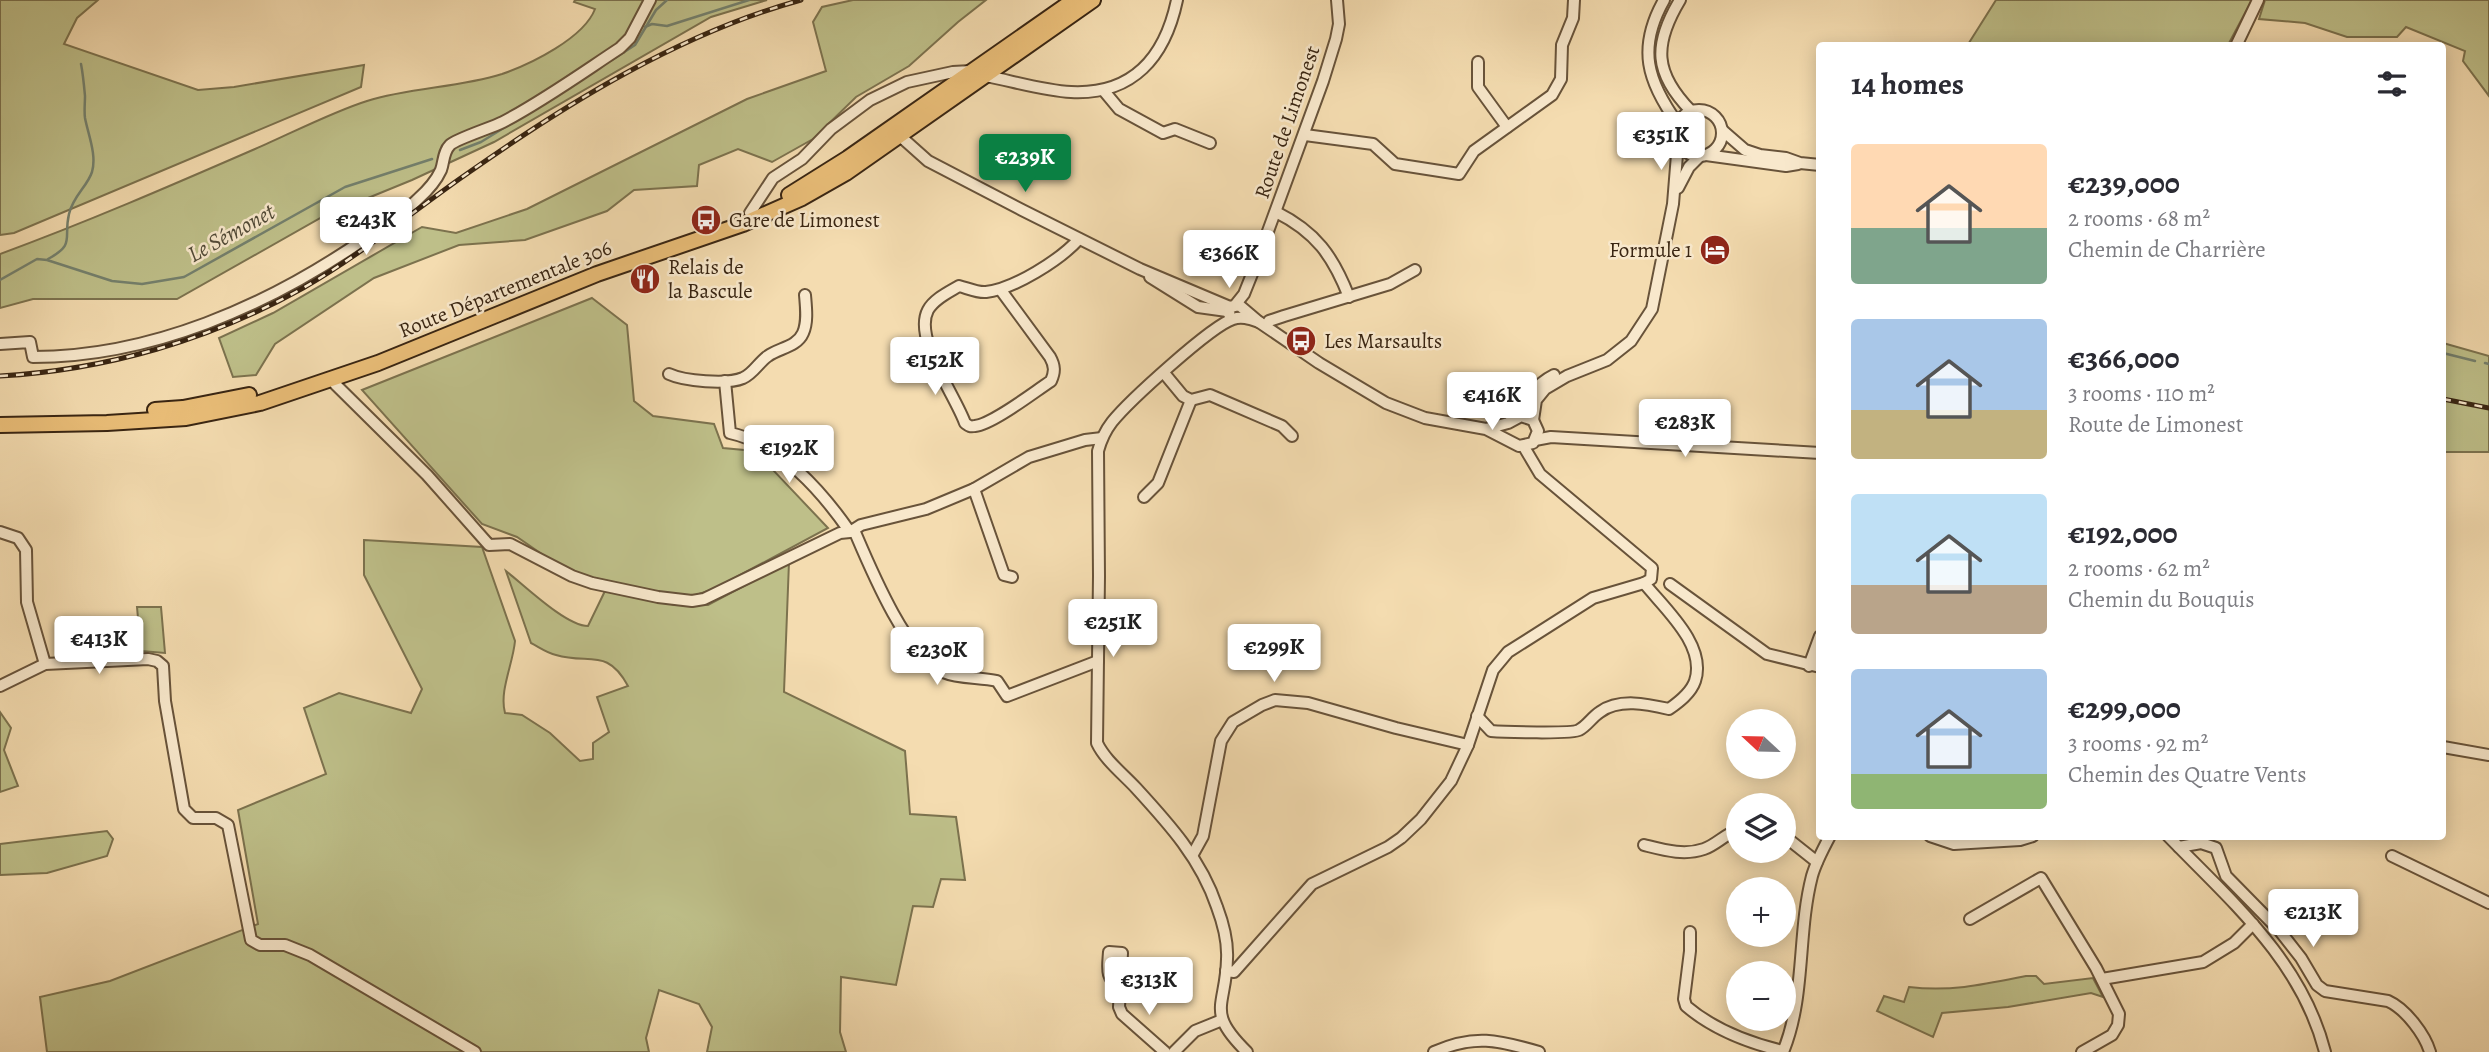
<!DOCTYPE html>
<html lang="en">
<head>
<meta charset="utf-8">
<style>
  body { margin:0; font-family:Alegreya,serif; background:#f7f7f7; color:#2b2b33; height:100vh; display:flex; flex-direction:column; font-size:26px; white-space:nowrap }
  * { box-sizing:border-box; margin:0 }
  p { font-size:23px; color:#7c7c81 }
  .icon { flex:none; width:38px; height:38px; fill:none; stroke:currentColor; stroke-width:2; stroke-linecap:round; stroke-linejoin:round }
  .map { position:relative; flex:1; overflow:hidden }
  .sheet { position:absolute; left:1816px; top:42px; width:630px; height:798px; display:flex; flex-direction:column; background:#fff; border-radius:7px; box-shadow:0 4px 18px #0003 }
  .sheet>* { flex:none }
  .needle { width:46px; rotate:292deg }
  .tools { position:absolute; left:1726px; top:709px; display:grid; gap:14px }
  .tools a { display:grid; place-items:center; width:70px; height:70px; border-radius:50%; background:#fff; box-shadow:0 4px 18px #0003; font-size:35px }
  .price { position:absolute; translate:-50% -60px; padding:0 16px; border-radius:7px; background:#fff; color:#222; font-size:23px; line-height:46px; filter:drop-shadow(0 2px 4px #0008) }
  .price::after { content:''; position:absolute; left:50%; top:42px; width:21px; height:16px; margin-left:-10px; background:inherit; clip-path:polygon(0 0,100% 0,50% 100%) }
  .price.current { background:#0b8043; color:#fff }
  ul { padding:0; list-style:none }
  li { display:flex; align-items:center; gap:21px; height:175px; padding:0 35px }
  li span { display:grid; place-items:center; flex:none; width:196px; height:140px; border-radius:7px; color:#555 }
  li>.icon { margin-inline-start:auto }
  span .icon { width:84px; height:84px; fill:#fffc; stroke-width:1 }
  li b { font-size:30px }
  h2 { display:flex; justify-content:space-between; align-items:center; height:84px; padding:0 35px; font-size:30px }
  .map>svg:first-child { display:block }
  .green { fill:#bebf89; stroke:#7c724e; stroke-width:2 }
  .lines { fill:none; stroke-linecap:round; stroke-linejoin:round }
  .stream { stroke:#74806d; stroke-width:2.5 }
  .minor-casing { stroke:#68533a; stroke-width:14 }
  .major-casing { stroke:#392512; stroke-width:18 }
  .minor { stroke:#f8e8cc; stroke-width:10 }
  .major { stroke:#eabe78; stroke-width:14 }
  .rail-casing { stroke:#392512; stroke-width:5 }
  .rail { stroke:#f8e8cc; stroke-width:2.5; stroke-dasharray:8; stroke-linecap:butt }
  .labels { text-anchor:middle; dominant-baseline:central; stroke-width:5; stroke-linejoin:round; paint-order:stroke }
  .street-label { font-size:21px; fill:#392512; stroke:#f8e8cc }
  .poi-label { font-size:21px; fill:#392512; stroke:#f8e8cc; text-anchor:start }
  .water-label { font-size:23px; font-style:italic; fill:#524b38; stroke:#f8e8cc }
</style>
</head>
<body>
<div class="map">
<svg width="2489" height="1052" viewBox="0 0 2489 1052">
  <rect width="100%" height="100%" fill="#f4dcb0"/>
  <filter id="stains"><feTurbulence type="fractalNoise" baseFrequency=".00286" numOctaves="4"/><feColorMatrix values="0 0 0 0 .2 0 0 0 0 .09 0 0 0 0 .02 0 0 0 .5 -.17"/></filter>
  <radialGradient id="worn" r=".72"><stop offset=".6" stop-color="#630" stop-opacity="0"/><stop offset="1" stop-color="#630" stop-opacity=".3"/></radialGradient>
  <g class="green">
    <polygon points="0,0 98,0 77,18 64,44 198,90 234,87 364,65 361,87 14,233 0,235"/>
    <path d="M575 0H767L711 17 494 142 412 180 324 216 177 299H33L0 308V254C87 222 170 186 255 149 290 134 332 112 367 101 411 87 458 88 502 74 531 64 584 38 595 9L574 2Z"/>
    <polygon points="853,0 986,0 958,22 909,66 856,97 813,139 772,162 738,149 699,165 697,186 634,190 607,211 525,240 459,245 374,278 275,344 256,375 233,377 219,338 273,313 422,227 456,233 527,209 747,99 826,71 813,22 822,7"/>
    <polygon points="1996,0 2252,0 2228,45 1967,46"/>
    <polygon points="2265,0 2489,0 2489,96 2463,61 2465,51 2406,27 2397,37 2347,37 2305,23 2259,19"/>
    <polygon points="592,298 627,325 634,401 653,416 714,424 723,448 755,451 828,528 714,589 693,596 663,593 580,575 546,557 517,537 482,524 362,390"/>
    <polygon points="2443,343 2489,356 2489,452 2443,452"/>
    <path d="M364 540 482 547 515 641C513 664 499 691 505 713L522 715 550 733 580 761 593 759V743L609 732 597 697 628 686C607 647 589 665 556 655 547 653 539 647 531 643L506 571C524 585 566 626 588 626L605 591 676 605H708L789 562 784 692 905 751 910 814 956 817 965 880 941 879 933 907 913 906 896 985 841 977 840 1032 846 1052H707L712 1027 699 1004 659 990 646 1038 649 1052H47L40 997 110 981 258 924 238 810 326 774 304 708 339 693 411 713 422 689 364 575Z"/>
    <polygon points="137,607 161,607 165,653 141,651"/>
    <polygon points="0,712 11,728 4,750 18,786 0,792"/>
    <polygon points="107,831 113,839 107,856 47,873 0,875 0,844"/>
    <path d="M2026 976H2036L2044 984 2093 978 2103 997 2091 993 2008 1007 1942 1013 1933 1037 1877 1011 1884 996 1904 1002 1909 987C1952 992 1986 984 2026 976Z"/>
  </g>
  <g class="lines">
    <g class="stream">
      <polyline points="645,27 652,24 667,26 749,0"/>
      <polyline points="612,60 635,45 656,10 667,0"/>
      <polyline points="460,150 481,142 520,118"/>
      <path d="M48 259C76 244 63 239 69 214 73 196 87 187 92 172 97 155 88 134 85 118 84 111 85 103 85 96 84 85 83 74 81 64"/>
      <polyline points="0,280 37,259 47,260 112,281 142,284 184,277 345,187 432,159"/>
      <polyline points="2443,353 2475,361"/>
      <polyline points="2485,363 2489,364"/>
    </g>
    <g class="minor-casing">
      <g id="minor">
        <path d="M1664 0C1637 48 1647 81 1678 124"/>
        <path d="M1680 0C1653 45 1654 73 1691 111"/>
        <polyline points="2236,46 2258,0"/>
        <polyline points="1478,62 1478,87 1507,127"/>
        <path d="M986 76C1012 81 1045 91 1071 92 1133 95 1165 57 1177 0"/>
        <polyline points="1104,91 1119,109 1163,133 1175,129 1210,143"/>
        <circle cx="1699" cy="133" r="23"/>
        <polyline points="1722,130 1745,150 1760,155 1786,158 1800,163 1820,165"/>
        <polyline points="1305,135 1373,144 1395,164 1459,174 1474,151 1552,95 1561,79 1562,45 1573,18 1574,0"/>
        <polyline points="900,136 928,161 1022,210 1140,269 1230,307"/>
        <polyline points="1706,155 1786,166 1798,164"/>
        <polyline points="1678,188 1689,167 1700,156"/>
        <path d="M1276 212C1316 232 1333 256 1349 297"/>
        <polyline points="750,213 773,178 802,159 831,129 870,100 907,82 953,72 971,71"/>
        <polyline points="1150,277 1198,307 1227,311"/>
        <path d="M1000 289 1050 357C1055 366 1055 372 1051 381 1034 392 993 424 975 426 970 427 969 426 965 423 955 395 913 338 928 310 934 299 949 292 959 286 967 288 978 293 986 292 1014 289 1060 260 1079 239"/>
        <polyline points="1236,304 1244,294 1256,264 1323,81 1336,39 1339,24 1337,0"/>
        <polyline points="1229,314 1230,307 1239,305 1259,322 1319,363 1386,403 1425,418 1486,429 1519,446 1533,443 1538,431 1533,420 1521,416 1508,423 1486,429"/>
        <polyline points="1266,326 1269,321 1284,316 1390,284 1415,270"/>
        <path d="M0 344 30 342 33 357C151 357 267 306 363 240 381 227 402 215 418 199 427 191 436 181 441 170 444 162 443 152 450 145 456 139 491 128 503 122 543 101 582 73 620 48L630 38 650 0"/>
        <polyline points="1164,373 1183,396 1191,400 1210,395 1282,426 1292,436"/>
        <path d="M669 374C684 381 727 385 743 378 753 374 759 362 768 356 779 348 797 347 803 333 808 322 806 307 805 295"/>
        <polyline points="333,378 335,384 427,475 489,545 510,544 572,576 592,583 658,597 692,601 704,599 840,533 850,532 861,525 926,509 974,489 1029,457 1085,440 1102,438"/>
        <path d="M725 381 730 433C781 444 821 490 850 532"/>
        <path d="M1518 417C1526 399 1536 384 1554 375"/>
        <polyline points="1533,420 1536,400 1545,389 1567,376 1607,360 1631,341 1652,309 1673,204 1678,142"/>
        <polyline points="1535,440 1551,437 1820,453"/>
        <polyline points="974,489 1004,575 1012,577"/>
        <polyline points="1144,497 1158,483 1191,400"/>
        <path d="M854 530C869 565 907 658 943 672 959 679 980 677 997 681L1007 696 1098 661"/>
        <polyline points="0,532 18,538 26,550 27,602 45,664"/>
        <polyline points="1670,584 1767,654 1820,667"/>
        <polyline points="1809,666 1820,636"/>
        <polyline points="0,686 45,664 148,659 157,661 163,666 165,701 184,809 193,818 216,818 228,825 251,940 260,945 285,945 310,955 475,1052"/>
        <path d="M1477 716 1491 731C1502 732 1573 734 1579 730 1587 726 1592 717 1600 712 1619 698 1647 704 1669 709 1679 702 1691 693 1695 681 1707 645 1664 608 1644 583"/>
        <polyline points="2443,747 2489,755"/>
        <polyline points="1783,835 1817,862"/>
        <polyline points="1930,836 1954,844 2020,840 2033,836"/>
        <path d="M2168 836C2231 901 2302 961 2325 1052"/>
        <path d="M1644 845C1664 850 1684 856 1704 849 1716 845 1725 834 1738 830"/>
        <path d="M2179 847 2201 843 2216 848 2226 876 2279 930 2301 958 2317 985 2325 991 2388 1001C2406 1009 2425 1035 2430 1052"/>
        <polyline points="1193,854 1203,836 1221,741 1233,722 1262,705 1275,700 1308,703 1396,728 1468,745"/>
        <polyline points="2392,856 2489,903"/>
        <polyline points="1970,919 2041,878 2096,968 2119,1014 2118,1025 2112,1035 2082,1052"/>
        <path d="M1690 932V951L1684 999 1686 1006C1713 1029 1749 1043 1783 1051"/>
        <polyline points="1226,971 1234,972 1312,884 1388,847 1401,838 1421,819 1451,781 1468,745 1493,670 1508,652 1593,598 1644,583 1651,579 1652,568 1540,474 1524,447"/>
        <polyline points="2102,979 2203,962 2234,943 2253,924"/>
        <path d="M1120 988C1105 978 1108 968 1109 952L1122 953 1119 1007 1122 1014 1165 1052"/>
        <polyline points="1174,1052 1195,1031 1222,1020"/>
        <path d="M1247 1052C1205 1011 1226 1007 1227 959 1228 942 1223 923 1217 907 1201 859 1169 824 1136 788 1123 774 1105 760 1097 743L1099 576 1098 451C1101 440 1105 431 1112 422 1129 401 1211 326 1233 319 1242 316 1250 319 1259 322"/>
        <path d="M1434 1052C1474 1034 1498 1040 1539 1052"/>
        <path d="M1783 1052C1806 996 1797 934 1812 876 1816 862 1823 849 1830 836"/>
      </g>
    </g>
    <g class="major-casing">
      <g id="major">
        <polyline points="789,195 848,158 1074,0"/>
        <polyline points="155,410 183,408 249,395"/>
        <polyline points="0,425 107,423 186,418 260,403 378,363 597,274 743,224 802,198 846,173 1093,0"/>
      </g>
    </g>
    <use href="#minor" class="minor"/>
    <use href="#major" class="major"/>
    <g class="rail-casing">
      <g id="rail">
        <path d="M0 376C106 370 210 340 303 288 361 255 413 211 468 173 569 102 681 33 801 0"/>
        <polyline points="2443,399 2489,408"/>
      </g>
    </g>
    <use href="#rail" class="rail"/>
  </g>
  <defs>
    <g id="bus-disc" transform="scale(1.575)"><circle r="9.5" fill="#8f2418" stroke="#f8e8cc"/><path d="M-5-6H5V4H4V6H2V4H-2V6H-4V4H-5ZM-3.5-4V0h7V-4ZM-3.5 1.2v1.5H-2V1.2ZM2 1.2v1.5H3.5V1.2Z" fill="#fff"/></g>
    <g id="hotel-disc" transform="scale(1.575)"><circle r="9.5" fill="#8f2418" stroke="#f8e8cc"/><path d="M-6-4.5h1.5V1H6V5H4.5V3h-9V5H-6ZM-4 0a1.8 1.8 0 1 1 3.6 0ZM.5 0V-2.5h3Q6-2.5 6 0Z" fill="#fff"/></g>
    <g id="restaurant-disc" transform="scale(1.575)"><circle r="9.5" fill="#8f2418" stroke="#f8e8cc"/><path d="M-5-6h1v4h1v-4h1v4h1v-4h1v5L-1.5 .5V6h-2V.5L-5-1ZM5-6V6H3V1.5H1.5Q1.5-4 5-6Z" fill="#fff"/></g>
  </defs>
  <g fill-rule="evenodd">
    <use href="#bus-disc" x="706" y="220"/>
    <use href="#hotel-disc" x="1715" y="250"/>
    <use href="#restaurant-disc" x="645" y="279"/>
    <use href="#bus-disc" x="1301" y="341"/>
  </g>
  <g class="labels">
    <g class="street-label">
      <text transform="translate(1287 122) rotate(-71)">Route de Limonest</text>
      <text transform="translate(505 289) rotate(-22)">Route Départementale 306</text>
    </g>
    <g class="poi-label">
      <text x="729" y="220">Gare de Limonest</text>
      <text x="1692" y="250" text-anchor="end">Formule 1</text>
      <text x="668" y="267">Relais de<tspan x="668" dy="24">la Bascule</tspan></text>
      <text x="1324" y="341">Les Marsaults</text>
    </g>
    <g class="water-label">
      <text transform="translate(231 233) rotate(-29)">Le Sémonet</text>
    </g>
  </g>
  <rect width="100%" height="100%" filter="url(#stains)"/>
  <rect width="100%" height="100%" fill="url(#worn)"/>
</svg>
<div class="tools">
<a><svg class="needle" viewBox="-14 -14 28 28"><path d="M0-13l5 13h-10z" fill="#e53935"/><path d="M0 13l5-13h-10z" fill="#7c7c81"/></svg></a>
<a><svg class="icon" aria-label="layers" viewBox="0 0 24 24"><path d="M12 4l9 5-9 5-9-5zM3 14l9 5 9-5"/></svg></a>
<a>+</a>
<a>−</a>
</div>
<b class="price" style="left:1661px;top:172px">€351K</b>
<b class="price current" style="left:1025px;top:194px">€239K</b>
<b class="price" style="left:366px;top:257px">€243K</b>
<b class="price" style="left:1229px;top:290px">€366K</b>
<b class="price" style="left:935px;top:397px">€152K</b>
<b class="price" style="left:1492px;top:432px">€416K</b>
<b class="price" style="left:1685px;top:459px">€283K</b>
<b class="price" style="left:789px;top:485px">€192K</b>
<b class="price" style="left:1113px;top:659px">€251K</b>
<b class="price" style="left:99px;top:676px">€413K</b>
<b class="price" style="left:1274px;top:684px">€299K</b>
<b class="price" style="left:937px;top:687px">€230K</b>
<b class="price" style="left:2313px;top:949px">€213K</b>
<b class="price" style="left:1149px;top:1017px">€313K</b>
<section class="sheet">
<h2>14 homes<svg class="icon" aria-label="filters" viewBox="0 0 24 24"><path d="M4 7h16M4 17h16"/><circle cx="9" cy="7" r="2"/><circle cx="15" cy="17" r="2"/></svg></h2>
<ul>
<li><span style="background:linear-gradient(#ffd9b3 60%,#7fa58c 0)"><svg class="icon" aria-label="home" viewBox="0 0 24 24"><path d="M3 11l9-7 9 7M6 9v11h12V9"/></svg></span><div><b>€239,000</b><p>2 rooms · 68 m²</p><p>Chemin de Charrière</p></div></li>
<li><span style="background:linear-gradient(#a9c7e8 65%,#c2b280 0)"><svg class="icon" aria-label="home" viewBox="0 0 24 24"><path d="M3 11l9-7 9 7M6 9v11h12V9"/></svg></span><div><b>€366,000</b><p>3 rooms · 110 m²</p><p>Route de Limonest</p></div></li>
<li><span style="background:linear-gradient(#bfe0f5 65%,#b9a48a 0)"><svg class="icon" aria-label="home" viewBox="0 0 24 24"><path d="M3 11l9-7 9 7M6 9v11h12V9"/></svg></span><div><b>€192,000</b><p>2 rooms · 62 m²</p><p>Chemin du Bouquis</p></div></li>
<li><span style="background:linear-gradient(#a9c7e8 75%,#8fb573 0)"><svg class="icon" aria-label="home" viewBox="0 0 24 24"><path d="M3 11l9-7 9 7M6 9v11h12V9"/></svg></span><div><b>€299,000</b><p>3 rooms · 92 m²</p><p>Chemin des Quatre Vents</p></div></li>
</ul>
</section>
</div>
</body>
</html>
